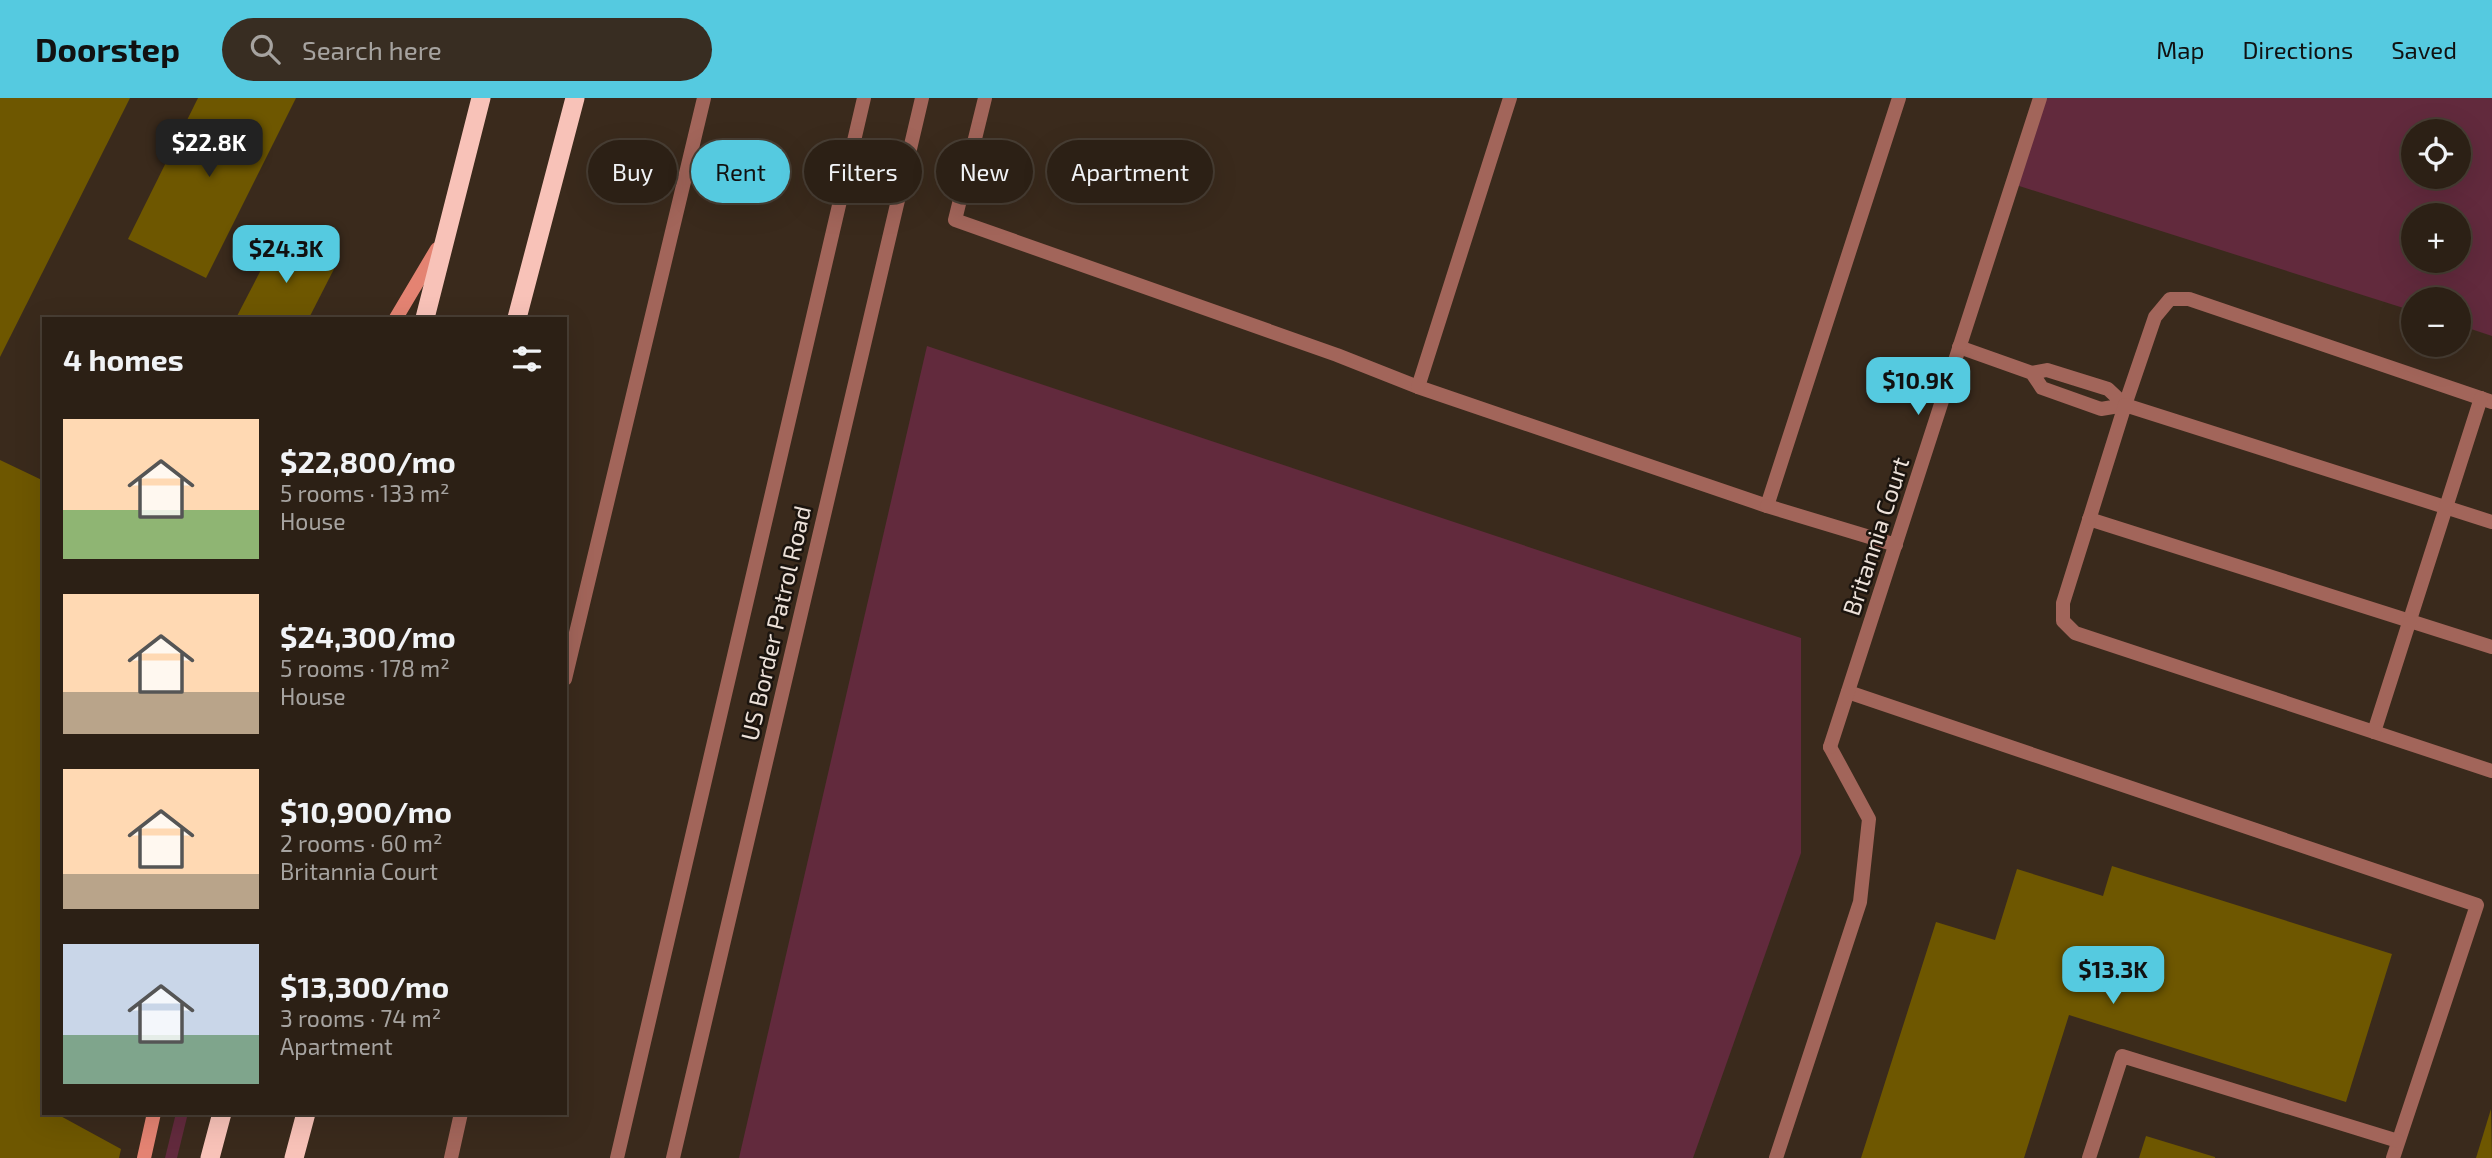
<!DOCTYPE html>
<html lang="en">
<head>
<meta charset="utf-8">
<style>
  body { margin:0; font-family:"Exo 2",sans-serif; background:#382d22; color:#f1f3f6; height:100vh; display:flex; flex-direction:column; font-size:26px; white-space:nowrap }
  * { box-sizing:border-box; margin:0 }
  p { font-size:23px; color:#a6a3a0 }
  .icon { flex:none; width:38px; height:38px; fill:none; stroke:currentColor; stroke-width:2; stroke-linecap:round; stroke-linejoin:round }
  .map { position:relative; flex:1; overflow:hidden }
  .drawer { position:absolute; left:42px; top:219px; width:525px; height:798px; display:flex; flex-direction:column; background:#2c2015; border-radius:0px; box-shadow:0 7px 28px #0002,0 0 0 2px #483e34 }
  .drawer>* { flex:none }
  .hud { position:absolute; left:588px; top:42px; width:665px; height:63px; display:flex; gap:14px }
  .tools { position:absolute; left:2401px; top:21px; display:grid; gap:14px }
  .tools a { display:grid; place-items:center; width:70px; height:70px; border-radius:50%; background:#2c2015; box-shadow:0 7px 28px #0002,0 0 0 2px #483e34; font-size:35px }
  .price { position:absolute; translate:-50% -60px; padding:0 16px; border-radius:14px; background:#55cae0; color:#111; font-size:23px; line-height:46px; filter:drop-shadow(0 2px 4px #0008) }
  .price::after { content:''; position:absolute; left:50%; top:42px; width:21px; height:16px; margin-left:-10px; background:inherit; clip-path:polygon(0 0,100% 0,50% 100%) }
  .price.selected { background:#222; color:#fff }
  ul { padding:0; list-style:none }
  li { display:flex; align-items:center; gap:21px; height:175px; padding:0 21px }
  li span { display:grid; place-items:center; flex:none; width:196px; height:140px; border-radius:0px; color:#555 }
  li>.icon { margin-inline-start:auto }
  span .icon { width:84px; height:84px; fill:#fffc; stroke-width:1 }
  li b { font-size:30px }
  h2 { display:flex; justify-content:space-between; align-items:center; height:84px; padding:0 21px; font-size:30px }
  .tag { padding:0 24px; border-radius:32px; background:#2c2015; box-shadow:0 7px 28px #0002,0 0 0 2px #483e34; font-size:24px; line-height:63px }
  .tag.selected { background:#55cae0; color:#111 }
  header { display:flex; align-items:center; gap:42px; box-sizing:border-box; height:98px; padding:0 35px; background:#55cae0; color:#111 }
  header strong { font-size:33px }
  nav { display:flex; gap:38px; margin-inline-start:auto; font-size:24px }
  .search { width:490px; height:63px; background:#382d22; display:flex; align-items:center; gap:18px; box-sizing:border-box; padding:0 24px; border-radius:38px; color:#a6a3a0; font-size:26px }
  .map>svg:first-child { display:block }
  .green { fill:#622a3d; fill-rule:evenodd }
  .building { fill:#6e5700 }
  .lines { fill:none; stroke-linecap:round; stroke-linejoin:round }
  .service { stroke:#a2655a; stroke-width:14 }
  .minor { stroke:#a2655a; stroke-width:14 }
  .secondary { stroke:#e48372; stroke-width:14 }
  .trunk { stroke:#f8c2b8; stroke-width:19 }
  .labels { text-anchor:middle; dominant-baseline:central; stroke-width:5; stroke-linejoin:round; paint-order:stroke }
  .street-label { font-size:24px; fill:#ece1d9; stroke:#1b140e }
</style>
</head>
<body>
<header>
<strong>Doorstep</strong>
<div class="search"><svg class="icon" aria-label="search" viewBox="0 0 24 24"><circle cx="10" cy="10" r="6"/><path d="M15 15l6 6"/></svg>Search here</div>
<nav><a>Map</a><a>Directions</a><a>Saved</a></nav>
</header>
<div class="map">
<svg width="2492" height="1060" viewBox="0 0 2492 1060">
  <rect width="100%" height="100%" fill="#3a2a1c"/>
  <g class="green">
    <path d="M2040 0H2492V238L2459 227V201H2413V213L2013 86ZM2413 33H2459V79H2413ZM2413 117H2459V163H2413Z"/>
    <polygon points="927,248 1801,540 1801,755 1693,1060 739,1060"/>
    <polygon points="176,1015 188,1015 177,1060 165,1060"/>
  </g>
  <g class="building">
    <polygon points="0,0 130,0 0,259"/>
    <polygon points="198,0 296,0 206,180 128,141"/>
    <polygon points="277,141 334,171 309,220 236,220"/>
    <polygon points="0,362 44,383 44,1015 55,1015 121,1051 119,1060 0,1060"/>
    <polygon points="2112,768 2392,856 2346,1004 2069,917 2024,1060 1861,1060 1936,824 1995,842 2017,771 2103,798"/>
    <polygon points="2491,1011 2492,1060 2476,1060"/>
    <polygon points="2146,1038 2215,1059 2215,1060 2139,1060"/>
  </g>
  <g class="lines">
    <g class="service">
      <polyline points="985,0 955,122 1337,257 1418,289 1767,408 1899,0"/>
      <polyline points="1959,249 2032,275 2047,272 2108,291 2125,307 2101,311 2042,290 2032,275"/>
      <polyline points="1418,289 1510,0"/>
      <polyline points="2125,307 2155,219 2170,201 2189,201 2492,304"/>
      <polyline points="1767,408 1896,447"/>
      <polyline points="2089,421 2492,549"/>
      <polyline points="2492,424 2125,307 2063,505 2063,523 2075,535 2492,673"/>
      <polyline points="565,581 704,0"/>
      <polyline points="1848,594 2477,807 2393,1060"/>
      <polyline points="2374,634 2481,300"/>
      <polyline points="451,1060 461,1015"/>
      <polyline points="617,1060 864,0"/>
      <polyline points="673,1060 922,0"/>
      <polyline points="1776,1060 1860,804 1869,721 1830,649"/>
      <polyline points="2089,1060 2122,958 2398,1043"/>
    </g>
    <polyline class="minor" points="1830,649 2040,0"/>
    <g class="secondary">
      <polyline points="396,220 437,151"/>
      <polyline points="144,1060 154,1015"/>
    </g>
    <g class="trunk">
      <polyline points="425,220 481,0"/>
      <polyline points="517,220 575,0"/>
      <polyline points="210,1060 222,1015"/>
      <polyline points="294,1060 306,1015"/>
    </g>
  </g>
  <g class="labels">
    <g class="street-label">
      <text transform="translate(1875 438) rotate(-72)">Britannia Court</text>
      <text transform="translate(775 525) rotate(-77)">US Border Patrol Road</text>
    </g>
  </g>
</svg>
<div class="tools">
<a><svg class="icon" aria-label="locate" viewBox="0 0 24 24"><circle cx="12" cy="12" r="6"/><path d="M12 2v4M12 18v4M2 12h4M18 12h4"/></svg></a>
<a>+</a>
<a>−</a>
</div>
<b class="price selected" style="left:209px;top:81px">$22.8K</b>
<b class="price" style="left:286px;top:187px">$24.3K</b>
<b class="price" style="left:1918px;top:319px">$10.9K</b>
<b class="price" style="left:2113px;top:908px">$13.3K</b>
<div class="hud">
<a class="tag">Buy</a>
<a class="tag selected">Rent</a>
<a class="tag">Filters</a>
<a class="tag">New</a>
<a class="tag">Apartment</a>
</div>
<section class="drawer">
<h2>4 homes<svg class="icon" aria-label="filters" viewBox="0 0 24 24"><path d="M4 7h16M4 17h16"/><circle cx="9" cy="7" r="2"/><circle cx="15" cy="17" r="2"/></svg></h2>
<ul>
<li><span style="background:linear-gradient(#ffd9b3 65%,#8fb573 0)"><svg class="icon" aria-label="home" viewBox="0 0 24 24"><path d="M3 11l9-7 9 7M6 9v11h12V9"/></svg></span><div><b>$22,800/mo</b><p>5 rooms · 133 m²</p><p>House</p></div></li>
<li><span style="background:linear-gradient(#ffd9b3 70%,#b9a48a 0)"><svg class="icon" aria-label="home" viewBox="0 0 24 24"><path d="M3 11l9-7 9 7M6 9v11h12V9"/></svg></span><div><b>$24,300/mo</b><p>5 rooms · 178 m²</p><p>House</p></div></li>
<li><span style="background:linear-gradient(#ffd9b3 75%,#b9a48a 0)"><svg class="icon" aria-label="home" viewBox="0 0 24 24"><path d="M3 11l9-7 9 7M6 9v11h12V9"/></svg></span><div><b>$10,900/mo</b><p>2 rooms · 60 m²</p><p>Britannia Court</p></div></li>
<li><span style="background:linear-gradient(#c9d6e8 65%,#7fa58c 0)"><svg class="icon" aria-label="home" viewBox="0 0 24 24"><path d="M3 11l9-7 9 7M6 9v11h12V9"/></svg></span><div><b>$13,300/mo</b><p>3 rooms · 74 m²</p><p>Apartment</p></div></li>
</ul>
</section>
</div>
</body>
</html>
